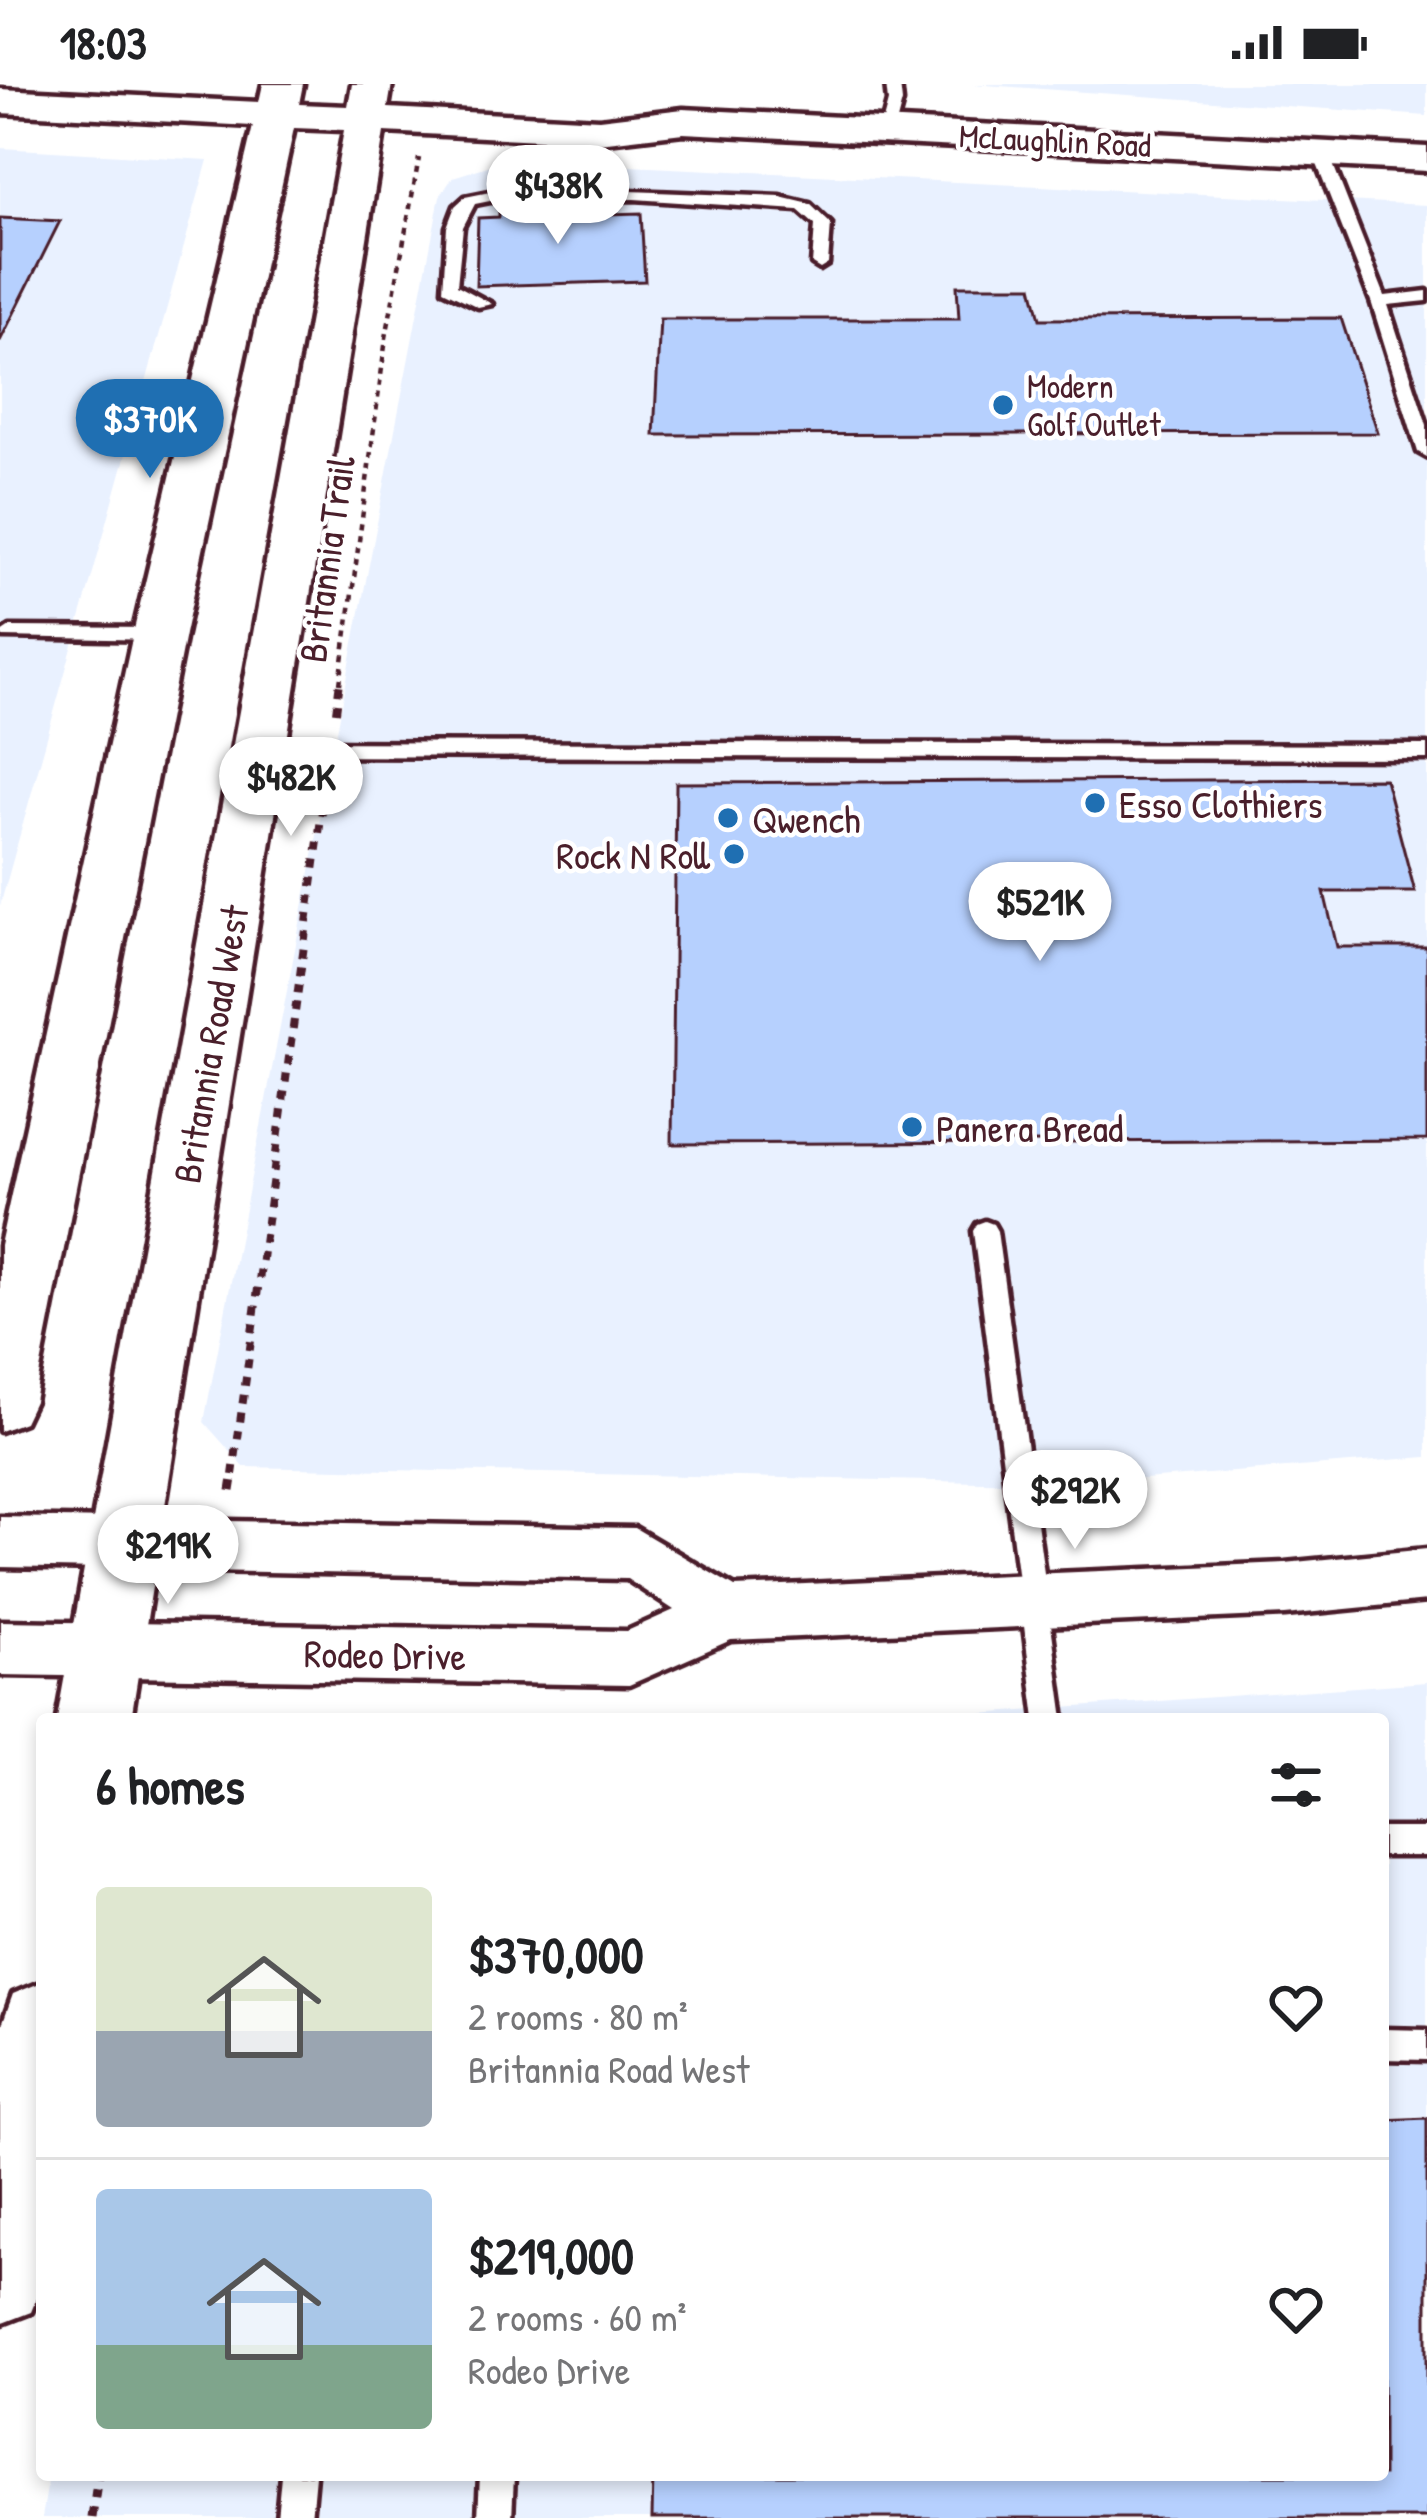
<!DOCTYPE html>
<html lang="en">
<head>
<meta charset="utf-8">
<style>
  body { margin:0; font-family:"Patrick Hand",sans-serif; background:#f2f2f2; color:#202124; height:100vh; display:flex; flex-direction:column; font-size:45px; white-space:nowrap }
  * { box-sizing:border-box; margin:0 }
  p { font-size:39px; color:#757577 }
  .icon { flex:none; width:66px; height:66px; fill:none; stroke:currentColor; stroke-width:2; stroke-linecap:round; stroke-linejoin:round }
  .map { position:relative; flex:1; overflow:hidden }
  .sheet { position:absolute; left:36px; top:1629px; width:1353px; height:768px; display:flex; flex-direction:column; background:#fff; border-radius:12px; box-shadow:0 6px 18px #0003 }
  .sheet>* { flex:none }
  .price { position:absolute; translate:-50% -102px; padding:0 27px; border-radius:42px; background:#fff; color:#222; font-size:39px; line-height:78px; filter:drop-shadow(0 3px 6px #0008) }
  .price::after { content:''; position:absolute; left:50%; top:72px; width:36px; height:27px; margin-left:-18px; background:inherit; clip-path:polygon(0 0,100% 0,50% 100%) }
  .price.active { background:#1f6fb2; color:#fff }
  ul { padding:0; list-style:none }
  li { display:flex; align-items:center; gap:36px; height:300px; padding:0 60px }
  li+li { border-top:3px solid #e0e0e0 }
  li span { display:grid; place-items:center; flex:none; width:336px; height:240px; border-radius:12px; color:#555 }
  li>.icon { margin-inline-start:auto }
  span .icon { width:144px; height:144px; fill:#fffc; stroke-width:1 }
  li b { font-size:51px }
  h2 { display:flex; justify-content:space-between; align-items:center; height:144px; padding:0 60px; font-size:51px }
  .status { display:flex; justify-content:space-between; align-items:center; height:84px; padding:0 60px; background:#fff; direction:ltr }
  .status svg { height:33px; fill:currentColor }
  .map>svg:first-child { display:block }
  .built { fill:#e9f1ff }
  .building { fill:#b6d0fe; stroke:#4a1f2b; stroke-width:3 }
  .lines { fill:none; stroke-linecap:round; stroke-linejoin:round }
  .lane-casing { stroke:#4a1f2b; stroke-width:9 }
  .street-casing { stroke:#4a1f2b; stroke-width:9 }
  .secondary-casing { stroke:#4a1f2b; stroke-width:9 }
  .path-far2 { stroke:#4a1f2b; stroke-width:4.5; stroke-dasharray:6 6; stroke-linecap:butt }
  .path-far1 { stroke:#4a1f2b; stroke-width:8; stroke-dasharray:9 9; stroke-linecap:butt }
  .path { stroke:#4a1f2b; stroke-width:9; stroke-dasharray:10 10; stroke-linecap:butt }
  .lane { fill:#fff; fill-rule:evenodd }
  .street { fill:#fff; fill-rule:evenodd }
  .secondary { fill:#fff; fill-rule:evenodd }
  .poi-dot { fill:#1f6fb2; stroke:#fff; stroke-width:4.5 }
  .labels { text-anchor:middle; dominant-baseline:central; stroke-width:9; stroke-linejoin:round; paint-order:stroke }
  .far-street-label { font-size:33px; fill:#4a1f2b; stroke:#fff }
  .far-poi-label { font-size:33px; fill:#4a1f2b; stroke:#fff; text-anchor:start }
  .street-label { font-size:39px; fill:#4a1f2b; stroke:#fff }
  .poi-label { font-size:39px; fill:#4a1f2b; stroke:#fff; text-anchor:start }
</style>
</head>
<body>
<div class="status"><b>18:03</b><svg viewBox="0 0 49 12"><path d="M0 12V9h3v3zM5 12V6h3v6zM10 12V3h3v9zM15 12V0h3v12zM26 1h20v11H26zM47 4h2v5h-2z"/></svg></div>
<div class="map">
<svg width="1427" height="2434" viewBox="0 0 1427 2434">
  <rect width="100%" height="100%" fill="#fff"/>
  <filter id="ink" filterUnits="userSpaceOnUse"><feTurbulence type="fractalNoise" baseFrequency=".00833" numOctaves="2"/><feDisplacementMap in="SourceGraphic" scale="24" xChannelSelector="R" yChannelSelector="G"/><feConvolveMatrix kernelMatrix="1 2 1 2 8 2 1 2 1" color-interpolation-filters="sRGB"/></filter>
  <g filter="url(#ink)">
    <g class="built">
      <polygon points="971,0 1427,0 1427,32"/>
      <polygon points="0,64 208,76 0,822"/>
      <polygon points="507,76 1427,121 1427,1373 1080,1400 244,1383 204,1338 440,112 453,93"/>
      <polygon points="1427,1598 1427,2434 42,2434 49,2391 1383,2391 1383,1635 908,1635"/>
    </g>
    <g class="building">
      <polygon points="534,114 534,132 641,129 645,197 476,202 478,134 499,133 499,115"/>
      <polygon points="0,134 60,137 0,257"/>
      <polygon points="957,202 1032,202 1040,235 1341,234 1378,349 654,351 660,235 959,235"/>
      <polygon points="1385,695 1415,808 1324,808 1337,863 1427,863 1427,1056 672,1060 676,699"/>
      <polygon points="1427,2034 1427,2434 652,2434 653,2391 1383,2391 1383,2036"/>
    </g>
    <g class="lines">
      <g class="lane-casing">
        <g id="lane">
          <polygon points="886,0 900,0 902,18 894,48 887,52 880,48 888,18"/>
          <polygon points="1316,67 1329,70 1385,212 1427,207 1427,217 1388,221 1427,341 1427,373 1418,368 1371,217 1313,70"/>
          <polygon points="578,105 781,113 810,120 831,140 828,180 820,185 812,180 815,141 798,126 634,115 490,117 475,120 463,143 457,201 492,220 478,223 443,206 447,143 455,122 465,113 490,108"/>
          <polygon points="10,543 159,544 168,550 159,556 3,553 1,549"/>
          <polygon points="260,658 1427,661 1427,675 260,672 250,665"/>
          <polygon points="985,1137 993,1140 997,1147 1064,1635 1036,1635 973,1147 977,1140"/>
          <rect x="1383" y="1744" width="44" height="28"/>
          <polygon points="1383,1945 1427,1946 1427,1976 1383,1975"/>
          <polygon points="281,2391 315,2391 311,2434 277,2434"/>
          <polygon points="480,2391 514,2391 512,2434 478,2434"/>
        </g>
      </g>
      <g class="street-casing">
        <polygon id="street" points="0,1433 635,1444 735,1503 1285,1479 1427,1465 1427,1517 1285,1531 731,1556 629,1601 0,1591 0,1537 627,1547 674,1526 627,1495 0,1483"/>
      </g>
      <g class="secondary-casing">
        <g id="secondary">
          <polygon points="263,0 303,0 299,20 348,22 352,0 392,0 388,24 599,35 683,25 1427,63 1427,87 683,49 599,59 384,48 131,1635 57,1635 344,46 294,44 185,550 34,1317 24,1338 0,1347 0,1161 133,550 253,42 0,29 0,5 259,18"/>
          <polygon points="42,1898 42,2201 31,2228 0,2240 0,1946 13,1910"/>
        </g>
      </g>
      <polyline class="path-far2" points="340,600 386,254 419,74"/>
      <g class="path-far1">
        <polyline points="336,628 340,597"/>
        <polyline points="233,1391 326,697"/>
      </g>
      <g class="path">
        <polyline points="231,1407 234,1388"/>
        <polyline points="92,2434 98,2391"/>
      </g>
      <use href="#lane" class="lane"/>
      <use href="#street" class="street"/>
      <use href="#secondary" class="secondary"/>
    </g>
  </g>
  <g class="poi-dot">
    <circle cx="1003" cy="321" r="12"/>
    <circle cx="1095" cy="719" r="12"/>
    <circle cx="728" cy="734" r="12"/>
    <circle cx="734" cy="770" r="12"/>
    <circle cx="912" cy="1043" r="12"/>
  </g>
  <g class="labels">
    <g class="far-street-label">
      <text transform="translate(1055 56) rotate(3)">McLaughlin Road</text>
    </g>
    <g class="far-poi-label">
      <text x="1027" y="302">Modern<tspan x="1027" dy="38">Golf Outlet</tspan></text>
    </g>
    <g class="street-label">
      <text transform="translate(326 475) rotate(-82)">Britannia Trail</text>
      <text transform="translate(210 960) rotate(-80)">Britannia Road West</text>
      <text transform="translate(385 1570) rotate(1)">Rodeo Drive</text>
    </g>
    <g class="poi-label">
      <text x="1119" y="719">Esso Clothiers</text>
      <text x="752" y="734">Qwench</text>
      <text x="710" y="770" text-anchor="end">Rock N Roll</text>
      <text x="936" y="1043">Panera Bread</text>
    </g>
  </g>
</svg>
<b class="price" style="left:558px;top:163px">$438K</b>
<b class="price active" style="left:150px;top:397px">$370K</b>
<b class="price" style="left:291px;top:755px">$482K</b>
<b class="price" style="left:1040px;top:880px">$521K</b>
<b class="price" style="left:1075px;top:1468px">$292K</b>
<b class="price" style="left:168px;top:1523px">$219K</b>
<section class="sheet">
<h2>6 homes<svg class="icon" aria-label="filters" viewBox="0 0 24 24"><path d="M4 7h16M4 17h16"/><circle cx="9" cy="7" r="2"/><circle cx="15" cy="17" r="2"/></svg></h2>
<ul>
<li><span style="background:linear-gradient(#dfe7d0 60%,#9aa5b1 0)"><svg class="icon" aria-label="home" viewBox="0 0 24 24"><path d="M3 11l9-7 9 7M6 9v11h12V9"/></svg></span><div><b>$370,000</b><p>2 rooms · 80 m²</p><p>Britannia Road West</p></div><svg class="icon" aria-label="heart" viewBox="0 0 24 24"><path d="M12 20l-8-8c-3-5 5-10 8-4 3-6 11-1 8 4z"/></svg></li>
<li><span style="background:linear-gradient(#a9c7e8 65%,#7fa58c 0)"><svg class="icon" aria-label="home" viewBox="0 0 24 24"><path d="M3 11l9-7 9 7M6 9v11h12V9"/></svg></span><div><b>$219,000</b><p>2 rooms · 60 m²</p><p>Rodeo Drive</p></div><svg class="icon" aria-label="heart" viewBox="0 0 24 24"><path d="M12 20l-8-8c-3-5 5-10 8-4 3-6 11-1 8 4z"/></svg></li>
</ul>
</section>
</div>
</body>
</html>
